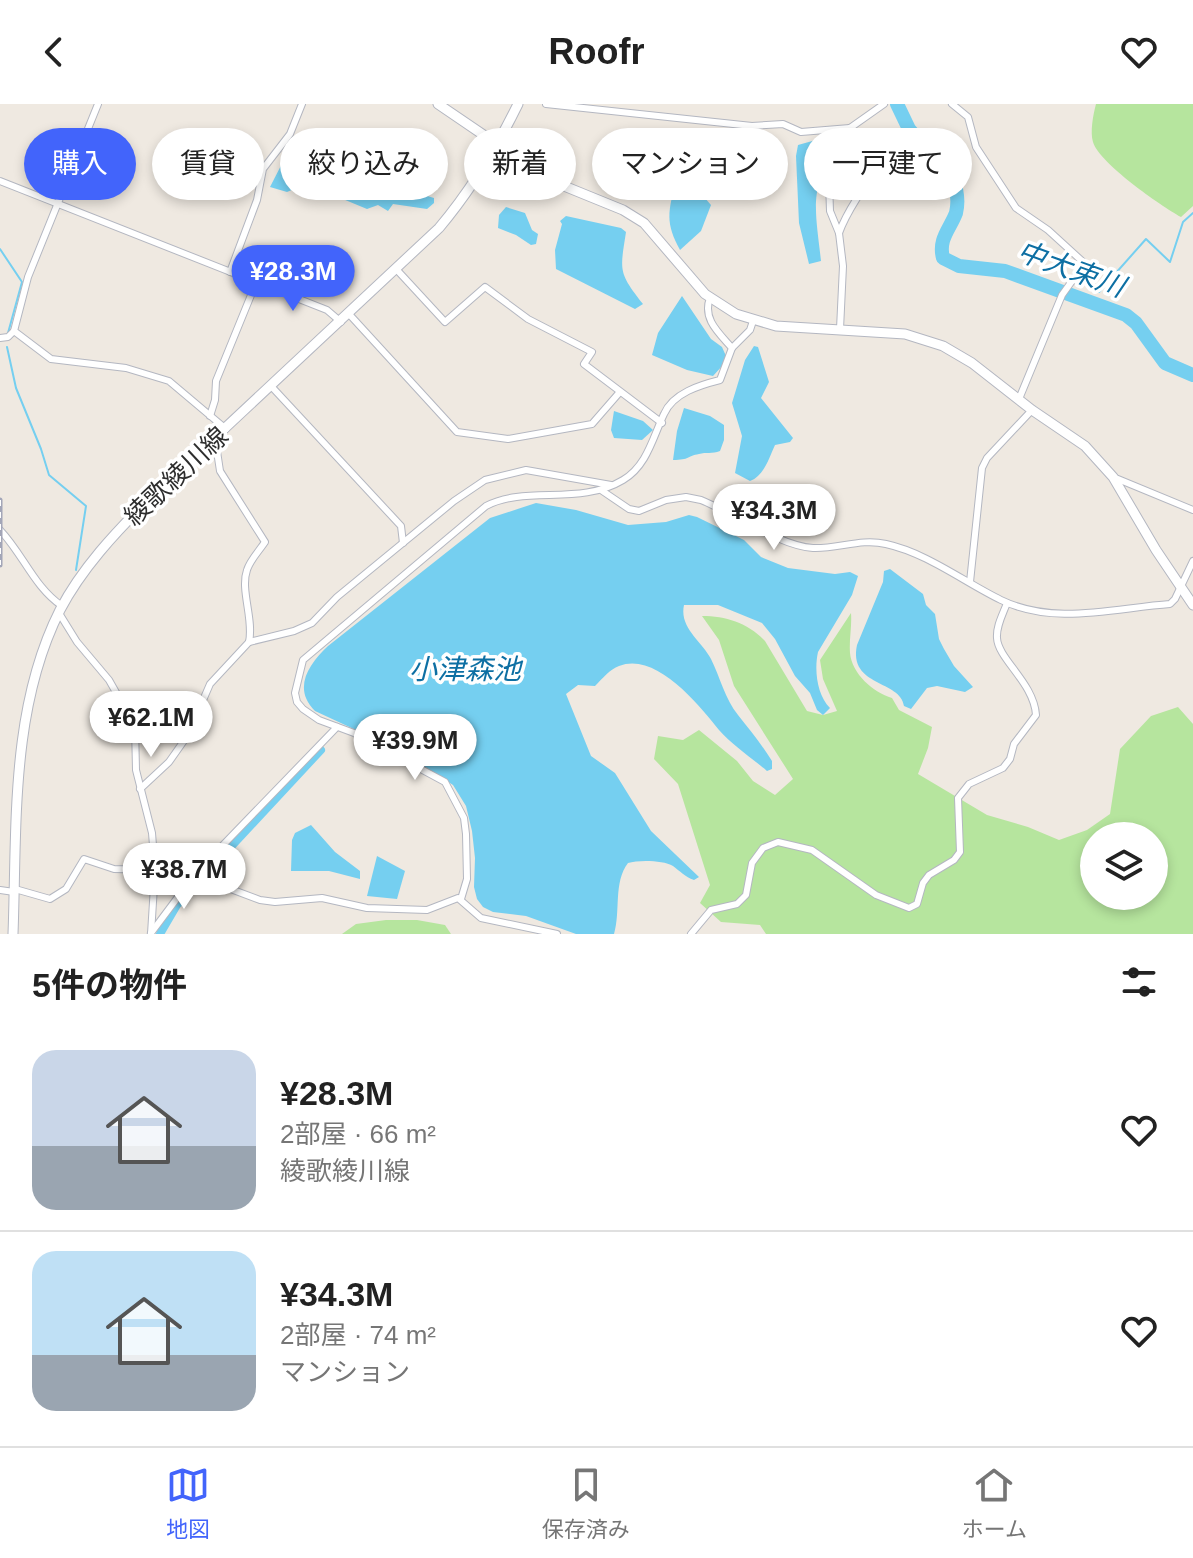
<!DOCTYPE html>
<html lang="ja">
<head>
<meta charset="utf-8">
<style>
  body { margin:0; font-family:Helvetica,"Noto Sans JP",sans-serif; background:#f2f2f2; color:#222; height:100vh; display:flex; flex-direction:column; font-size:30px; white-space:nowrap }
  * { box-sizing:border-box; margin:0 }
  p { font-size:26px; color:#767676 }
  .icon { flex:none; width:44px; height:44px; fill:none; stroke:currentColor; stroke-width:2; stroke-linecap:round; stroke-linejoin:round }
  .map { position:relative; height:830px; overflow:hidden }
  .sheet { display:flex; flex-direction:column; background:#fff; flex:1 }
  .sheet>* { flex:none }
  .top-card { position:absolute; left:24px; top:24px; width:1146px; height:72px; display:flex; gap:16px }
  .fabs { position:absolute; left:1080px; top:718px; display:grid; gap:16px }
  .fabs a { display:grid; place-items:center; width:88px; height:88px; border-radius:50%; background:#fff; box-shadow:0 4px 12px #0003; font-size:40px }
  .price { position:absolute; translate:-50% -68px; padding:0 18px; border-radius:28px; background:#fff; color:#222; font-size:26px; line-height:52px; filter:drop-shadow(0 2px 4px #0008) }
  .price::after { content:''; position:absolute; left:50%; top:48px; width:24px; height:18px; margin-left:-12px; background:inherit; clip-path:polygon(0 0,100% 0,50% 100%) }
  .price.selected { background:#4264fb; color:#fff }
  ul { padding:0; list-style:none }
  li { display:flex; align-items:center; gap:24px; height:200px; padding:0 32px }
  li+li { border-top:2px solid #e0e0e0 }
  li span { display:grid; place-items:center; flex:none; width:224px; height:160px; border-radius:24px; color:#555 }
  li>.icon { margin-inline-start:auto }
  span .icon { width:96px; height:96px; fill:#fffc; stroke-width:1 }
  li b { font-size:34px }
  h2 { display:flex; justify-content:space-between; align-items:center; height:96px; padding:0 32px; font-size:34px }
  .tag { padding:0 28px; border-radius:36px; background:#fff; box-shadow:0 4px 12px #0003; font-size:28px; line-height:72px }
  .tag.selected { background:#4264fb; color:#fff }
  header { display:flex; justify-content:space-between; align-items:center; height:104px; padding:0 32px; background:#fff; font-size:36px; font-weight:800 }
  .dock { display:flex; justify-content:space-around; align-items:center; height:112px; border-top:2px solid #e0e0e0; background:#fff; font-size:22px; color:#767676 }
  .dock a { display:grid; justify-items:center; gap:4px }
  .dock .selected { color:#4264fb }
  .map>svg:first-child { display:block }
  .green { fill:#b6e59e; fill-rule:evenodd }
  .water { fill:#75cff0 }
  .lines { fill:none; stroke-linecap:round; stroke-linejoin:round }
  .stream { stroke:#75cff0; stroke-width:2 }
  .canal { stroke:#75cff0; stroke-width:8 }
  .river { stroke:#75cff0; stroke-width:14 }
  .street-casing { stroke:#b4b7c1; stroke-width:8 }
  .secondary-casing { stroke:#b4b7c1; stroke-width:11 }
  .street { stroke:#fff; stroke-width:6 }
  .secondary { stroke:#fff; stroke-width:9 }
  .rail-casing { stroke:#a3a6b8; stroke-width:5 }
  .rail { stroke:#fff; stroke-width:2; stroke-dasharray:6; stroke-linecap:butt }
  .labels { text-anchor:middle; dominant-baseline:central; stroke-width:7; stroke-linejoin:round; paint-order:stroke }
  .street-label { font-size:26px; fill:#2e2e2e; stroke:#fff }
  .water-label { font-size:28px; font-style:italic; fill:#0d6fa3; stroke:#fff }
</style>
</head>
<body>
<header><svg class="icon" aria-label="back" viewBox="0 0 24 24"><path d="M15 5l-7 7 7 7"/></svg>Roofr<svg class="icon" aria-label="heart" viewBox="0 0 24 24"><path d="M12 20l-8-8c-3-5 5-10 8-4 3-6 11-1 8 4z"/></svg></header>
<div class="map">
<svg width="1193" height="830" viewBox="0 0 1193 830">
  <rect width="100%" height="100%" fill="#efe9e1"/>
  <g class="green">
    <path d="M1096 0H1193V102L1181 113C1161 102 1099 59 1093 38 1090 28 1093 11 1096 0Z"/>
    <path d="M851 509C852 523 849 536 850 549 852 570 873 588 892 594L899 606 932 623 928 644 918 670 987 711 1028 723 1059 736 1087 726 1110 710 1120 645 1151 612 1178 603 1193 620V830H766L760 821 721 818 700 799 710 781 678 680 654 655 658 632 683 636 699 626 737 657 753 677 775 691 793 675 734 582 719 536 702 512C726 512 748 519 765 537L807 607 823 611 837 607 823 575 820 556ZM1094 732H1154V792H1094Z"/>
    <polygon points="386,816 417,816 445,821 451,830 342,830 356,820"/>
  </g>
  <g class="water">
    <path d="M823 34H830L833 40C810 92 815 103 821 157L809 160 799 119 796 52 798 41Z"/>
    <polygon points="305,43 347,70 359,83 372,83 378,77 384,80 387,90 413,96 424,91 434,94 434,99 427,105 393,100 388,107 378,101 367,105 338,93 304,88 299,83 287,88 270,83 290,44"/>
    <path d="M683 74 690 77 711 101 701 127 680 146C665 119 668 107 676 78Z"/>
    <polygon points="506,103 525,109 532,126 538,130 536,140 531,141 516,131 498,124 499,111"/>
    <path d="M566 112 621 124 626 128C620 167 618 168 643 200L635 205 556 165 555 146 562 120 560 117Z"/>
    <polygon points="682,192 711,235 722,243 726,252 723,261 713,272 687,266 652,251 658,229"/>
    <path d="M754 242 758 243 769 278 761 294 793 334 790 338 775 341C769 354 764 372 750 377L735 369 742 332 732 299 745 256Z"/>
    <path d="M684 304 710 312 724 321V336L720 347C712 350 706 348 699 350 687 352 690 356 673 356L677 327Z"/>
    <polygon points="614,307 643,317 653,326 642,336 614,334 611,326"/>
    <path d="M536 399 576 406 628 421 666 418 689 411 697 413 744 436 761 453 788 464 835 470 850 468 858 472 852 491 818 548C814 566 817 591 830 604L823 611 817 606 810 589 795 572 775 535 762 519 718 501H684C679 524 702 537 711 555 720 573 725 595 738 611 750 626 762 641 772 657V665L767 667C752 654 732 641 719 626 700 602 656 547 619 562 610 565 602 575 595 582L578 581 566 590 591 652 615 669 651 727 699 773 694 776C685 773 680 767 673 762 663 756 638 756 628 759 613 779 621 807 614 830H576L526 812 493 808 483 803 477 795 474 783 475 754 472 727 466 702 453 681 401 647 315 607C292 584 309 560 328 542L490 414Z"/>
    <path d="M890 465 923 490 926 501 935 510 939 535 944 545 954 562 973 583 965 588 937 582 927 584 911 605 904 602C901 576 848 583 857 541L883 478 884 467Z"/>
    <polygon points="311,721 335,748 360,767 360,775 329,767 291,767 292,736 295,729"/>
    <polygon points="377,752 405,767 397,795 367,792"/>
  </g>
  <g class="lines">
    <g class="stream">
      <polyline points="0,145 22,178 8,229"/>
      <polyline points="1099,188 1146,135 1170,158 1183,118 1193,109"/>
      <polyline points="1089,199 1092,196"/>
      <polyline points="7,243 16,284 41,345 49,371 86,402 76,466"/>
    </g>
    <polyline class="canal" points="160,830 177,801 321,646"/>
    <path class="river" d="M897 0 909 25 953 75C957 86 959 97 956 109 950 125 938 135 943 154L959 162 1005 167 1126 211 1136 219 1165 259 1193 271"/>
    <g class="street-casing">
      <g id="street">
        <polyline points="98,0 28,173 14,227 51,255 126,264 169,277 226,325"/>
        <polyline points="546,0 752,22 783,20 801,28 850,24"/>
        <polyline points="952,0 968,13 976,43 1016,104 1048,126 1082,157 1082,163 1062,191 1019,295"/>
        <polyline points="0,77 327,206 341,218"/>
        <path d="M839 129C857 80 889 77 850 24"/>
        <polyline points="397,166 445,218 485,183 528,215 592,248 584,260 662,319"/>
        <polyline points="230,168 257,96 263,65 290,30 302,0"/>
        <polyline points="349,210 457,328 508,335 592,320 619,289"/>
        <polyline points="840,225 843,162 839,129 830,107 829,77 850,24 884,0"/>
        <polyline points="0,234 8,233 14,227"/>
        <polyline points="732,244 750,226 753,217"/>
        <polyline points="271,282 401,422 403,439"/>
        <polyline points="210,312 215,296 216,277 256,179"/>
        <path d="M215 334 220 367 265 438C259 447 250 456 247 466 240 486 254 515 249 538"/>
        <polyline points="1113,373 1193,406"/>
        <path d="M601 386 629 405 639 407 666 396 686 393 701 396C733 409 780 442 813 444 838 445 861 434 886 440 927 449 964 478 1001 496 1055 522 1114 504 1170 500L1175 495 1193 457"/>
        <path d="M0 426C23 450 34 483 62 502"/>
        <polyline points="970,478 982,364 987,354 1032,306"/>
        <polyline points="59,509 77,538 109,576 135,622 136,666 152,729 155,766 151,830"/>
        <polyline points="140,685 169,658 188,631 210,580 249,538 294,527 312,519 337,493 454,397 485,376 526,366 611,381"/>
        <polyline points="196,769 228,784 260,796 275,798 322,794 367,804 427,806 458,794 481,814 557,830"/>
        <polyline points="15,785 50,795 66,785 84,755 114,765 155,766"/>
        <polyline points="0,786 14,788"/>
        <path d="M461 795 467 775 466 730 464 714 445 678 354 629 319 616 303 605 297 598 295 589 303 556 486 402C526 381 580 402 623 376 647 362 653 333 664 310 673 289 700 281 720 276L732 244C719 229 702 215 710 194"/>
        <polyline points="151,829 196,769 337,623"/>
        <path d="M691 830 711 806 737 800 746 791 752 759 763 744 778 738 812 746 876 791 909 804 917 800 923 779 929 771 954 756 960 748 958 694 969 680 1003 664 1010 655 1014 640 1036 611C1034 579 998 555 997 534 996 522 1003 510 1007 499"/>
      </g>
    </g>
    <g class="secondary-casing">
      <g id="secondary">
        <polyline points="438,0 535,66 564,82 623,106 644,119 705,190 736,210 776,222 905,230 943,242 972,259 1032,306 1085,342 1113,373 1156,446 1193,501"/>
        <path d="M13 830C17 722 10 605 60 506 82 464 115 429 148 396L439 124C471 86 496 45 518 0"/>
      </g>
    </g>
    <use href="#street" class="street"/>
    <use href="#secondary" class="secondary"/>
    <g class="rail-casing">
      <polyline id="rail" points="0,396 0,461"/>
    </g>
    <use href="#rail" class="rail"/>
  </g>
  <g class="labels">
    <g class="street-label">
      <text transform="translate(176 372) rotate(-43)">綾歌綾川線</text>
    </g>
    <g class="water-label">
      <text transform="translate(1071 165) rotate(20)">中大束川</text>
      <text x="465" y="565">小津森池</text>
    </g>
  </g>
</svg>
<div class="fabs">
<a><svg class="icon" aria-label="layers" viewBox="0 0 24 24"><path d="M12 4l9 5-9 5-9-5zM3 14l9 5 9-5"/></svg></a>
</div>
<b class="price selected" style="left:293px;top:209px">¥28.3M</b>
<b class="price" style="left:774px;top:448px">¥34.3M</b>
<b class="price" style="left:151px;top:655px">¥62.1M</b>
<b class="price" style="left:415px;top:678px">¥39.9M</b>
<b class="price" style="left:184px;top:807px">¥38.7M</b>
<div class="top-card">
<a class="tag selected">購入</a>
<a class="tag">賃貸</a>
<a class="tag">絞り込み</a>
<a class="tag">新着</a>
<a class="tag">マンション</a>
<a class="tag">一戸建て</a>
</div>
</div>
<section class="sheet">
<h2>5件の物件<svg class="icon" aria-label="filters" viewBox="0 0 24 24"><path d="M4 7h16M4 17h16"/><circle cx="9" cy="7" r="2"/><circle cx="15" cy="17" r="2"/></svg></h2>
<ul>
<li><span style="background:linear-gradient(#c9d6e8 60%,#9aa5b1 0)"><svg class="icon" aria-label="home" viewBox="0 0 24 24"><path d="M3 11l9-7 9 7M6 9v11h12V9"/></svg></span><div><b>¥28.3M</b><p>2部屋 · 66 m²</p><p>綾歌綾川線</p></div><svg class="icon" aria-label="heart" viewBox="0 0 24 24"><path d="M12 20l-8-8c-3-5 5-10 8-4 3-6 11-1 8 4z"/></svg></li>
<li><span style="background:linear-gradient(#bfe0f5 65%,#9aa5b1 0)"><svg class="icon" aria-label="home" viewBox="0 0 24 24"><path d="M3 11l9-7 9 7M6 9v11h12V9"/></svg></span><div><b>¥34.3M</b><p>2部屋 · 74 m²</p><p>マンション</p></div><svg class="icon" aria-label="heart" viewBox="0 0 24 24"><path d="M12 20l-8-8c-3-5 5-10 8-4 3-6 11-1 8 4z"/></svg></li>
</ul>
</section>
<nav class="dock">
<a class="selected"><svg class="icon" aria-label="map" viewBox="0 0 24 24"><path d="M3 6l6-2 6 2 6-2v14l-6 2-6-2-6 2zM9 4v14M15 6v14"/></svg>地図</a>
<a><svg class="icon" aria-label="saved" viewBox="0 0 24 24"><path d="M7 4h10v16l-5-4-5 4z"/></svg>保存済み</a>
<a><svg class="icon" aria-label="home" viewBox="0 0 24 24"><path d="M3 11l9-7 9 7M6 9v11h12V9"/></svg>ホーム</a>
</nav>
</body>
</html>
